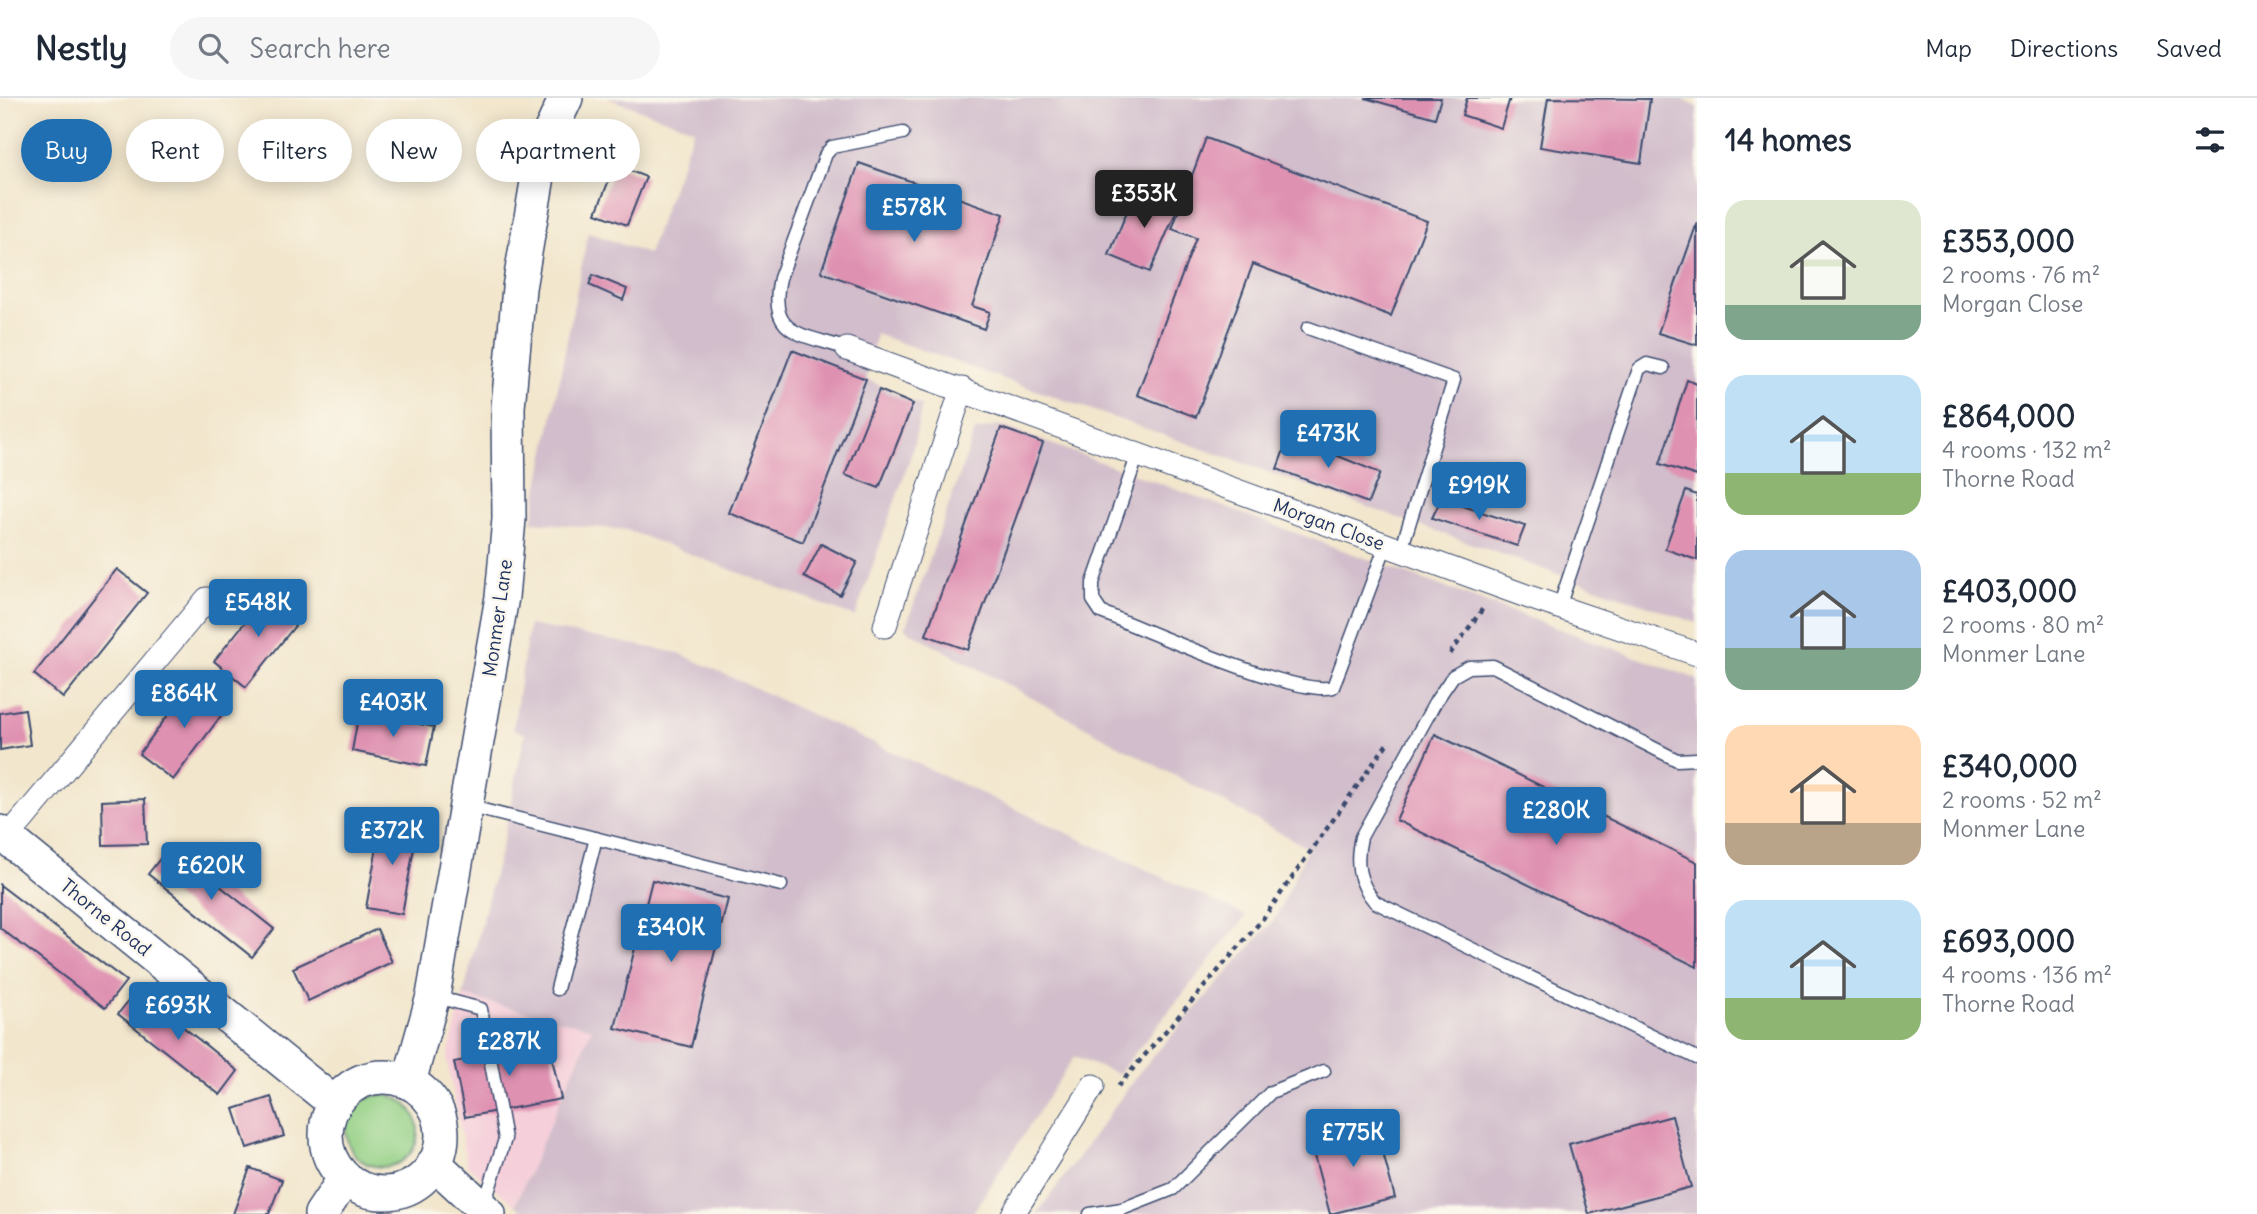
<!DOCTYPE html>
<html lang="en">
<head>
<meta charset="utf-8">
<style>
  body { margin:0; font-family:Delius,sans-serif; background:#f6f6f7; color:#1f2937; height:100vh; display:flex; flex-direction:column; font-size:26px; white-space:nowrap }
  * { box-sizing:border-box; margin:0 }
  p { font-size:23px; color:#747a83 }
  .icon { flex:none; width:38px; height:38px; fill:none; stroke:currentColor; stroke-width:2; stroke-linecap:round; stroke-linejoin:round }
  .map { position:relative; flex:1; overflow:hidden }
  .side { display:flex; flex-direction:column; background:#fff; width:560px }
  .side>* { flex:none }
  .guide { position:absolute; left:21px; top:21px; width:665px; height:63px; display:flex; gap:14px }
  .price { position:absolute; translate:-50% -60px; padding:0 16px; border-radius:7px; background:#1f6fb2; color:#fff; font-size:23px; line-height:46px; filter:drop-shadow(0 2px 4px #0008) }
  .price::after { content:''; position:absolute; left:50%; top:42px; width:21px; height:16px; margin-left:-10px; background:inherit; clip-path:polygon(0 0,100% 0,50% 100%) }
  .price.on { background:#222; color:#fff }
  ul { padding:0; list-style:none }
  li { display:flex; align-items:center; gap:21px; height:175px; padding:0 28px }
  li span { display:grid; place-items:center; flex:none; width:196px; height:140px; border-radius:21px; color:#555 }
  li>.icon { margin-inline-start:auto }
  span .icon { width:84px; height:84px; fill:#fffc; stroke-width:1 }
  li b { font-size:30px }
  h2 { display:flex; justify-content:space-between; align-items:center; height:84px; padding:0 28px; font-size:30px }
  .pill { padding:0 24px; border-radius:32px; background:#fff; box-shadow:0 4px 18px #0003; font-size:24px; line-height:63px }
  .pill.on { background:#1f6fb2; color:#fff }
  header { display:flex; align-items:center; gap:42px; box-sizing:border-box; height:98px; padding:0 35px; background:#fff; border-bottom:2px solid #e0e1e3 }
  header strong { font-size:33px }
  nav { display:flex; gap:38px; margin-inline-start:auto; font-size:24px }
  .search { width:490px; height:63px; background:#f6f6f7; display:flex; align-items:center; gap:18px; box-sizing:border-box; padding:0 24px; border-radius:38px; color:#747a83; font-size:26px }
  main { display:flex; flex:1; min-height:0 }
  .map>svg:first-child { display:block }
  .built { fill:#f5cfda }
  .industrial { fill:#d1bdcb }
  .green { fill:#94d085; stroke:#588072; stroke-width:2 }
  .building { fill:#df91b1 }
  .lines { fill:none; stroke-linecap:round; stroke-linejoin:round }
  .lane-casing { stroke:#3b4a6e; stroke-width:15 }
  .street-casing { stroke:#3b4a6e; stroke-width:25 }
  .secondary-casing { stroke:#3b4a6e; stroke-width:36 }
  .path { stroke:#3b4a6e; stroke-width:4.5; stroke-dasharray:5 5; stroke-linecap:butt }
  .lane { stroke:#fff; stroke-width:12 }
  .street { stroke:#fff; stroke-width:23 }
  .secondary { stroke:#fff; stroke-width:33 }
  .labels { text-anchor:middle; dominant-baseline:central; stroke-width:5; stroke-linejoin:round; paint-order:stroke }
  .street-label { font-size:19px; fill:#1b2f5e; stroke:#fbf7ec }
</style>
</head>
<body>
<header>
<strong>Nestly</strong>
<div class="search"><svg class="icon" aria-label="search" viewBox="0 0 24 24"><circle cx="10" cy="10" r="6"/><path d="M15 15l6 6"/></svg>Search here</div>
<nav><a>Map</a><a>Directions</a><a>Saved</a></nav>
</header>
<main>
<div class="map">
<svg width="1697" height="1116" viewBox="0 0 1697 1116">
  <rect width="100%" height="100%" fill="#fbf7ec"/>
  <filter id="ink" filterUnits="userSpaceOnUse"><feTurbulence type="fractalNoise" baseFrequency=".0143" numOctaves="2"/><feDisplacementMap in="SourceGraphic" scale="14" xChannelSelector="R" yChannelSelector="G"/><feConvolveMatrix kernelMatrix="1 2 1 2 8 2 1 2 1" color-interpolation-filters="sRGB"/></filter>
  <filter id="wash" filterUnits="userSpaceOnUse"><feTurbulence type="fractalNoise" baseFrequency=".00686" numOctaves="4" result="noise"/><feDisplacementMap in="SourceGraphic" scale="28" xChannelSelector="R" yChannelSelector="G"/><feGaussianBlur stdDeviation="1.57" result="paint"/><feColorMatrix in="noise" values="0 0 0 0 0 0 0 0 0 0 0 0 0 0 0 0 0 1.4 0 .05"/><feComposite in="paint" operator="in"/></filter>
  <g filter="url(#wash)">
    <rect width="100%" height="100%" fill="#f2e6cc"/>
    <polygon class="built" points="463,898 592,930 515,1107 467,1067 447,962"/>
    <g class="industrial">
      <polygon points="607,0 1681,0 1697,9 1697,525 876,236 866,281 922,308 912,354 855,519 627,432 532,424 588,134 648,156 694,31"/>
      <polygon points="999,327 1697,581 1697,1116 1037,1116 1141,972 1275,821 1308,750 905,531 975,333"/>
      <polygon points="529,527 679,555 1246,818 1118,976 1074,959 972,1116 527,1116 515,1107 592,930 463,898 504,738 525,636 513,631"/>
    </g>
    <circle class="green" cx="382" cy="1033" r="36"/>
    <g id="blocks">
      <g class="building">
        <polygon points="1365,0 1441,0 1435,20"/>
        <polygon points="1467,0 1510,0 1501,30 1462,17"/>
        <polygon points="1548,0 1650,1 1641,65 1540,49"/>
        <polygon points="1206,40 1427,123 1391,218 1253,166 1196,319 1137,297 1196,140 1172,131"/>
        <polygon points="859,65 1004,116 972,208 990,214 984,231 821,174"/>
        <polygon points="615,67 646,79 627,127 596,115"/>
        <polygon points="1137,89 1179,107 1150,174 1109,157"/>
        <polygon points="1697,125 1697,247 1658,235"/>
        <polygon points="593,177 627,191 623,202 589,187"/>
        <polygon points="792,252 866,281 803,444 729,415"/>
        <polygon points="1687,282 1697,286 1697,378 1660,366"/>
        <polygon points="879,292 913,306 879,390 845,377"/>
        <polygon points="1001,330 1043,345 968,552 926,537"/>
        <polygon points="1289,338 1380,375 1368,405 1277,371"/>
        <polygon points="1686,393 1697,397 1697,462 1665,451"/>
        <polygon points="1441,401 1525,428 1517,448 1432,420"/>
        <polygon points="821,446 857,464 840,497 804,479"/>
        <polygon points="117,471 147,495 63,600 34,576"/>
        <polygon points="270,493 302,519 246,589 214,563"/>
        <polygon points="195,581 229,607 173,682 139,656"/>
        <polygon points="25,611 30,647 0,652 0,615"/>
        <polygon points="359,614 434,629 426,668 352,653"/>
        <polygon points="1435,636 1697,764 1697,869 1396,722"/>
        <polygon points="145,701 147,746 103,747 102,703"/>
        <polygon points="382,721 418,728 402,816 366,810"/>
        <polygon points="170,748 274,831 252,859 148,776"/>
        <polygon points="652,782 728,801 691,949 615,930"/>
        <polygon points="0,787 126,883 105,910 0,830"/>
        <polygon points="377,831 392,864 308,903 293,870"/>
        <polygon points="137,892 238,973 220,997 118,916"/>
        <polygon points="514,931 548,942 561,1001 465,1019 454,964 518,952"/>
        <polygon points="271,999 284,1038 247,1050 234,1011"/>
        <polygon points="1672,1018 1691,1089 1589,1116 1569,1046"/>
        <polygon points="1375,1025 1395,1100 1330,1116 1310,1043"/>
        <polygon points="250,1070 282,1082 269,1116 233,1116"/>
      </g>
    </g>
  </g>
  <g filter="url(#ink)">
    <use href="#blocks" fill-opacity="0" stroke="#3b4a6e" stroke-width="2"/>
    <g class="lines">
      <g class="lane-casing">
        <g id="lane">
          <polyline points="1308,230 1454,282 1401,452"/>
          <path d="M847 251C802 235 767 239 780 180L826 56 832 49 903 35"/>
          <path d="M1138 356 1093 485V502L1101 514C1143 531 1299 600 1333 589L1386 447"/>
          <polyline points="1559,509 1639,271 1647,266 1663,270"/>
          <path d="M1697 661 1677 662 1493 568 1469 569 1453 578 1436 603 1361 739C1355 765 1358 784 1375 804L1697 960"/>
          <polyline points="467,708 781,787"/>
          <polyline points="557,891 596,740"/>
          <polyline points="433,898 481,911 505,1041 484,1107"/>
          <polyline points="1090,1116 1122,1111 1173,1091 1271,994 1324,973"/>
        </g>
      </g>
      <g class="street-casing">
        <g id="street">
          <polyline points="847,251 1529,499 1697,556"/>
          <polyline points="885,528 962,291"/>
          <polyline points="7,740 207,501"/>
          <polyline points="1013,1116 1093,988"/>
        </g>
      </g>
      <g class="secondary-casing">
        <g id="secondary">
          <polyline points="0,734 334,1005"/>
          <circle cx="384" cy="1037" r="58"/>
          <polyline points="409,984 433,898 502,499 509,421 508,309 519,190 543,49 566,0"/>
          <polyline points="434,1065 489,1116"/>
          <polyline points="321,1116 345,1080"/>
        </g>
      </g>
      <g class="path">
        <polyline points="1450,556 1484,509"/>
        <polyline points="1118,988 1262,822 1389,643"/>
      </g>
      <use href="#lane" class="lane"/>
      <use href="#street" class="street"/>
      <use href="#secondary" class="secondary"/>
    </g>
  </g>
  <g class="labels">
    <g class="street-label">
      <text transform="translate(1329 426) rotate(20)">Morgan Close</text>
      <text transform="translate(497 520) rotate(-82)">Monmer Lane</text>
      <text transform="translate(106 819) rotate(39)">Thorne Road</text>
    </g>
  </g>
</svg>
<b class="price on" style="left:1144px;top:132px">£353K</b>
<b class="price" style="left:914px;top:146px">£578K</b>
<b class="price" style="left:1328px;top:372px">£473K</b>
<b class="price" style="left:1479px;top:424px">£919K</b>
<b class="price" style="left:258px;top:541px">£548K</b>
<b class="price" style="left:184px;top:632px">£864K</b>
<b class="price" style="left:393px;top:641px">£403K</b>
<b class="price" style="left:1556px;top:749px">£280K</b>
<b class="price" style="left:392px;top:769px">£372K</b>
<b class="price" style="left:211px;top:804px">£620K</b>
<b class="price" style="left:671px;top:866px">£340K</b>
<b class="price" style="left:178px;top:944px">£693K</b>
<b class="price" style="left:509px;top:980px">£287K</b>
<b class="price" style="left:1353px;top:1071px">£775K</b>
<div class="guide">
<a class="pill on">Buy</a>
<a class="pill">Rent</a>
<a class="pill">Filters</a>
<a class="pill">New</a>
<a class="pill">Apartment</a>
</div>
</div>
<section class="side">
<h2>14 homes<svg class="icon" aria-label="filters" viewBox="0 0 24 24"><path d="M4 7h16M4 17h16"/><circle cx="9" cy="7" r="2"/><circle cx="15" cy="17" r="2"/></svg></h2>
<ul>
<li><span style="background:linear-gradient(#dfe7d0 75%,#7fa58c 0)"><svg class="icon" aria-label="home" viewBox="0 0 24 24"><path d="M3 11l9-7 9 7M6 9v11h12V9"/></svg></span><div><b>£353,000</b><p>2 rooms · 76 m²</p><p>Morgan Close</p></div></li>
<li><span style="background:linear-gradient(#bfe0f5 70%,#8fb573 0)"><svg class="icon" aria-label="home" viewBox="0 0 24 24"><path d="M3 11l9-7 9 7M6 9v11h12V9"/></svg></span><div><b>£864,000</b><p>4 rooms · 132 m²</p><p>Thorne Road</p></div></li>
<li><span style="background:linear-gradient(#a9c7e8 70%,#7fa58c 0)"><svg class="icon" aria-label="home" viewBox="0 0 24 24"><path d="M3 11l9-7 9 7M6 9v11h12V9"/></svg></span><div><b>£403,000</b><p>2 rooms · 80 m²</p><p>Monmer Lane</p></div></li>
<li><span style="background:linear-gradient(#ffd9b3 70%,#b9a48a 0)"><svg class="icon" aria-label="home" viewBox="0 0 24 24"><path d="M3 11l9-7 9 7M6 9v11h12V9"/></svg></span><div><b>£340,000</b><p>2 rooms · 52 m²</p><p>Monmer Lane</p></div></li>
<li><span style="background:linear-gradient(#bfe0f5 70%,#8fb573 0)"><svg class="icon" aria-label="home" viewBox="0 0 24 24"><path d="M3 11l9-7 9 7M6 9v11h12V9"/></svg></span><div><b>£693,000</b><p>4 rooms · 136 m²</p><p>Thorne Road</p></div></li>
</ul>
</section>
</main>
</body>
</html>
